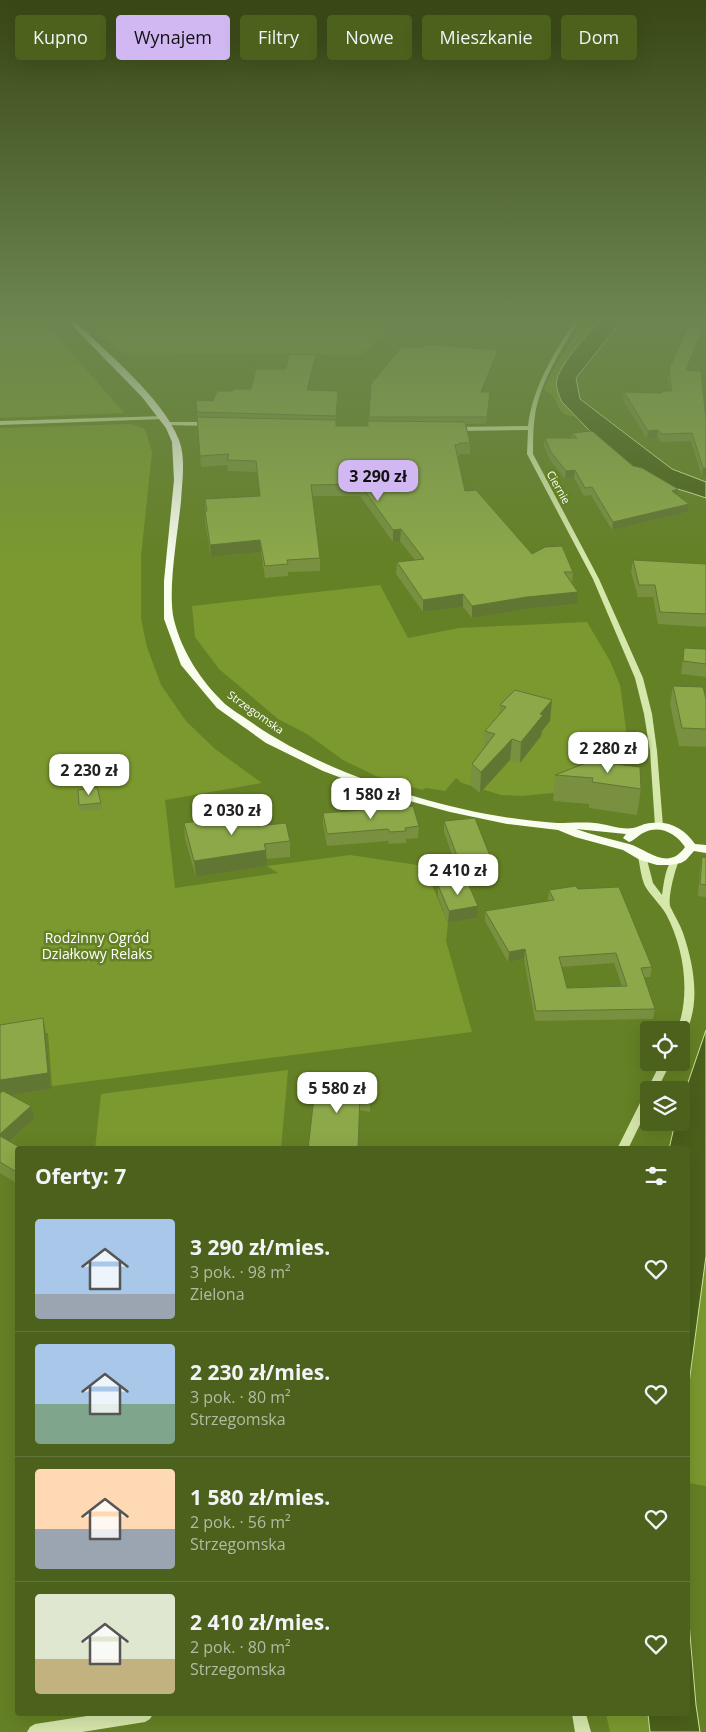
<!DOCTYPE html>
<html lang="pl">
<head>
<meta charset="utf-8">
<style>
  body { margin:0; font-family:"Open Sans",sans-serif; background:#566a29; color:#f1f3f6; height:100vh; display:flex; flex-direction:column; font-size:19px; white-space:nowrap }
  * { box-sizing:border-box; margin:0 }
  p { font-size:16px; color:#b2bca3 }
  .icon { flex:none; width:28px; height:28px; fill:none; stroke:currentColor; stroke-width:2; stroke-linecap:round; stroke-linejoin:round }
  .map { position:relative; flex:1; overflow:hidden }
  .side { position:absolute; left:15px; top:1146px; width:675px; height:570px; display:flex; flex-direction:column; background:#4c611c; border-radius:5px; box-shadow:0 5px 20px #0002 }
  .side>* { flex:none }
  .banner { position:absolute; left:15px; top:15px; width:676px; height:45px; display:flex; gap:10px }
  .fabs { position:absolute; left:640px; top:1021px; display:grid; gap:10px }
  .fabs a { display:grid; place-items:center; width:50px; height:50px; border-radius:5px; background:#4c611c; box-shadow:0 5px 20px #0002; font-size:25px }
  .price { position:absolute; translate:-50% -42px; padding:0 11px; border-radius:10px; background:#fff; color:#222; font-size:16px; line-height:32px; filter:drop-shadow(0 1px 2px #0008) }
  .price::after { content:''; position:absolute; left:50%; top:30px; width:15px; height:11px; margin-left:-8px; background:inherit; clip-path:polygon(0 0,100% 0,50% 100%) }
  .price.current { background:#d1b8f3; color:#111 }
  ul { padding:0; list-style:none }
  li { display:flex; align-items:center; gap:15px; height:125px; padding:0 20px }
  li+li { border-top:1px solid #63753b }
  li span { display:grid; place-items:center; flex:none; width:140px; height:100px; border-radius:5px; color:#555 }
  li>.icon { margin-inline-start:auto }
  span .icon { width:60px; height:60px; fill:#fffc; stroke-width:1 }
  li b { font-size:21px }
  h2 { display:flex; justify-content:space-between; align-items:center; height:60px; padding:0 20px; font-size:21px }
  .pill { padding:0 18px; border-radius:5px; background:#4c611c; box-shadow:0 5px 20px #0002; font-size:18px; line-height:45px }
  .pill.current { background:#d1b8f3; color:#111 }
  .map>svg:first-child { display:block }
  .green { fill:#7b992f }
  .water { fill:#4b611a; stroke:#d4e7a1 }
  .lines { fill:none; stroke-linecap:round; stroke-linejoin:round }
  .minor { fill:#d6e7ac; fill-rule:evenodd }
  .major { fill:#f8fdee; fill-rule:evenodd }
  .wall { fill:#78903f; fill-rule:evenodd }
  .shaded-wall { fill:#627633 }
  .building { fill:#8ca849; stroke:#627633; fill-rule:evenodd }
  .labels { text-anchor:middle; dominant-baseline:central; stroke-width:5; stroke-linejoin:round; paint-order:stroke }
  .far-street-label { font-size:11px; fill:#fff; stroke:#658125 }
  .park-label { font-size:14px; fill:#fff; stroke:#658125 }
</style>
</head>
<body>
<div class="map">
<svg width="706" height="1732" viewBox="0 0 706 1732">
  <rect width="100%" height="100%" fill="#658125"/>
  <g class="green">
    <polygon points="0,319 42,319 124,413 0,418"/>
    <polygon points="259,319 445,319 445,322 394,324 361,355 121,353 87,322 252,322"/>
    <path d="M584 319H601L564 366 559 396 575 416C553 417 563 398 544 390L548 379Z"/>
    <polygon points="131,424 145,429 152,452 141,556 141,619 147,647 161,685 186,721 215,749 262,783 165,800 175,888 278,873 267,866 350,855 424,866 448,923 446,941 472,1032 52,1086 48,1033 0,1040 0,428"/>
    <polygon points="380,585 408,638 459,628 587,622 610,661 620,685 626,729 624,747 616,763 601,780 562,792 522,796 501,795 462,783 456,778 445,791 426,788 422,790 376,776 343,760 307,734 278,719 219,669 195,637 192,606"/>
    <polygon points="288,1070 281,1149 95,1149 101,1094"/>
    <polygon points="706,1256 706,1486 688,1483 688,1391"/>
    <polygon points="606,1714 648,1714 650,1732 610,1732"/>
  </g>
  <g class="water">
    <path d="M601 319H623L576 378 580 399 672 469 706 482V498C690 492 671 488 655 481 618 463 590 431 562 402 559 396 555 386 557 379 563 360 588 334 601 319Z"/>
    <polygon points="706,1030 706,1256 688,1391 688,1149 669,1149 675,1123 681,1122 681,1103"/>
    <polygon points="688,1611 696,1705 700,1732 650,1732 648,1714 688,1714"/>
  </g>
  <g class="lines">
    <g class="minor">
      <path d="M576 319H580C562 349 541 379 535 415 533 428 533 441 533 454L599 579 643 678 652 714 657 751 663 826 659 829 655 826 650 751 644 714 635 678 593 579 527 454 528 430 454 431 451 429 454 427 528 426C533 386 554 353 576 319Z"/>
      <polygon points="165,416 166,417 163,419 0,425 0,421"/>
      <polygon points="165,422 209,422 212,424 209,426 167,425 165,424"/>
      <path d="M642 853 646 856 653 883 662 895C664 882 665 870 672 859L675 858 679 861C675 869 668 897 670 906 674 915 680 924 683 933 694 965 701 1004 685 1034L681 1035V1030H677C691 994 684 948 666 914 660 904 651 896 645 886 641 877 640 866 638 856Z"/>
      <polygon points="661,1062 671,1062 657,1090 649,1090 649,1106 628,1149 617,1149 644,1095 648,1092 647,1090"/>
      <polygon points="100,1714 153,1714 150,1719 145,1722 82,1732 27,1732 30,1727 35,1724"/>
      <polygon points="572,1714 586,1714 591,1732 575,1732"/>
    </g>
    <path class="major" d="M66 319H72C105 351 162 397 179 440 186 458 182 482 181 501 178 532 167 591 174 620 182 652 201 681 225 704 232 710 241 715 248 720 328 777 459 817 557 823 570 823 582 822 595 823 606 824 621 830 633 828 639 827 644 823 651 823 669 820 685 829 695 844L706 845V853L694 851 686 860 681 863 670 865H657L640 860 623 850 575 837 558 830 507 824 450 812 384 794 323 771 266 743 217 708 181 665 164 619V581L174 480 172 442 166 428 142 397ZM576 829 626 834 623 838 629 842C635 840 637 836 643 833 659 824 676 833 685 847 668 872 647 849 629 844 611 839 593 835 576 829Z"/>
  </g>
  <g class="wall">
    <polygon points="642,319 706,319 706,328 702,328 702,334 688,370 706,475 702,476 691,441 661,442 657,437 647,439 623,400 624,392 661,393 670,391 668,376 669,369 687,328 650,329 651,321 642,320"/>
    <polygon points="423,348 498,350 497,357 484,392 489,400 486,424 466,424 470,443 470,454 459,454 459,456 457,456 465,491 532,554 573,572 572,583 577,604 526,609 472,618 463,607 423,612 396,574 397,562 415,560 400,541 393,542 360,496 313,496 320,558 320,571 288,572 288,576 265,578 261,552 211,557 205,522 205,499 260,496 257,472 228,471 227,465 201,467 196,400 213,401 232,391 251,389 286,369 316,362 309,390 338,391 336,426 368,426 371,384"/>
    <polygon points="572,433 633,466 677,495 689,504 688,512 612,530 591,495 584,496 574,478 565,479 550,460 544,446 545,438 571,438"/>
    <polygon points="633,560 706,564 706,627 658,624 653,597 638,597 631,572"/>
    <polygon points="684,648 706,649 706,677 681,674"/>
    <polygon points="673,686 706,699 706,747 679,746 670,704"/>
    <polygon points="500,705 550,721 542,731 541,736 520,763 510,760 480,793 470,785 472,764 484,748 485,731 499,715"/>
    <polygon points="591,761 641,789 637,815 589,808 589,804 553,801 555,775"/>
    <polygon points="78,790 101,803 102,809 80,811"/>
    <polygon points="323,813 419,826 418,838 406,839 406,843 389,844 388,841 327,846 323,825"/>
    <polygon points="444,821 492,861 491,872 459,875 444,832"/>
    <polygon points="184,823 257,826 290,841 290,857 266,859 267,866 196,877 185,839"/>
    <polygon points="702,857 706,858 706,897 698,896 700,869"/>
    <polygon points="438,885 477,918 448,923 438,897"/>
    <path d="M549 890 652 967 650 977H644L655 1009 653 1019 535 1021 524 959 508 962 485 921V911L549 901 548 899ZM614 963 622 986 567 988 561 967Z"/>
    <polygon points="43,1018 46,1034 51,1089 11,1095 34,1119 10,1141 18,1149 18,1184 0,1173 0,1025"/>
    <polygon points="316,1080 370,1098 370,1112 360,1110"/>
  </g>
  <g class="shaded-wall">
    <polygon points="703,327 702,334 685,377 686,370"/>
    <polygon points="498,350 497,357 481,399 481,392"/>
    <polygon points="316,355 316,362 307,398 307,390"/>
    <polygon points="658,430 657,437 647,439 648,431"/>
    <polygon points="703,468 706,468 706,475 702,476"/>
    <polygon points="575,470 574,478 565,479 566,471"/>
    <polygon points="678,489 677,497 672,491"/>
    <polygon points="689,504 688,512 612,530 613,522"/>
    <polygon points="401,529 400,541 393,542 393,530"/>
    <polygon points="260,540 261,552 211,557 210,545"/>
    <polygon points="578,592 577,604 526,609 472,618 472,606 527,597"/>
    <polygon points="463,594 463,607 423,612 423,600"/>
    <polygon points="552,700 550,721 542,731 541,736 520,763 521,742 540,714"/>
    <polygon points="512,739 510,760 480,793 481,772"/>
    <polygon points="266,850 267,866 196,877 194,861"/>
    <polygon points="478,906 477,918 448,923 449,911"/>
    <polygon points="525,949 524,959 508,962 509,952"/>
    <polygon points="43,1018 46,1034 51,1089 0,1097 0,1080"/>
    <polygon points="31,1106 34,1119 2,1148 0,1140 0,1134"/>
  </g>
  <g class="building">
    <polygon points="653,319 706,319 706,321 651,322"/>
    <polygon points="690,322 703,327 686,370 701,371 706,420 706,468 703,468 692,433 662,434 658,430 648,431 624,392 662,393 662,391 672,391 669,369"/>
    <polygon points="426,344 498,350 481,392 490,392 487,417 369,417 371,384 402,346 423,348"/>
    <polygon points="289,354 316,355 307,390 338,391 336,416 197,412 196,400 213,401 217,391 232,391 234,389 251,389 256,369 286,369"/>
    <polygon points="197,417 336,420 336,426 368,426 368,421 465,422 470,443 459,443 459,445 455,445 465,491 476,490 532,554 545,547 562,546 573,572 564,572 578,592 527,597 472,606 463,594 423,600 397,562 424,559 401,529 393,530 360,484 311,485 320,558 287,560 288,564 265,566 260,540 210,545 205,511 207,511 205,499 260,496 256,461 227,460 229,454 200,456"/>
    <polygon points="592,431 633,466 642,468 678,489 672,491 689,504 613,522 592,487 585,488 575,470 566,471 551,452 545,438 577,438 572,433"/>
    <polygon points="633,560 706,564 706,614 660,612 655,585 639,585"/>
    <polygon points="684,648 706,649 706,664 683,661"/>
    <polygon points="673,686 703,687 706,699 706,729 682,728"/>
    <polygon points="515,690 552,700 540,714 543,715 521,742 512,739 481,772 472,764 495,734 485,731 506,707 500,705"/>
    <polygon points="591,761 640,767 641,789 592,782 593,778 555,775"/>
    <polygon points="97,787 101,803 79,805 78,790"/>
    <polygon points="413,806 419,826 405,828 406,831 390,832 388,829 327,834 323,813"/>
    <polygon points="253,813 257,826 286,823 290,841 264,844 266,850 194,861 184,823"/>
    <polygon points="475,818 492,861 460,864 444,821"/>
    <polygon points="702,857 706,858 706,885 700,884"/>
    <polygon points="467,881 478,906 449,911 438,885"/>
    <path d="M576 886 578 889 619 887 652 967 641 968 655 1009 536 1011 525 949 509 952 485 911 554 900 549 890ZM616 953 627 986 567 988 559 957Z"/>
    <polygon points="43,1018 48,1073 0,1080 0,1025"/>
    <polygon points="316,1080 368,1080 370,1098 360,1096 358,1149 308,1149"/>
    <polygon points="3,1091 31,1106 0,1134 0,1093"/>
    <polygon points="0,1136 23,1149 18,1149 18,1173 0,1162"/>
  </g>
  <linearGradient id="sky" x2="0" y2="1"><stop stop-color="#384714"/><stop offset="0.57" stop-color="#6d8651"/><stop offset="1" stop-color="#6d8651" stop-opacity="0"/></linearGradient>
  <rect width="706" height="561" fill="url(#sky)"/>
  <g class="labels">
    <g class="far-street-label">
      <text transform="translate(559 487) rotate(61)">Ciernie</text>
      <text transform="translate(256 712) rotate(35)">Strzegomska</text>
    </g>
    <g class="park-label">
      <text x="97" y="937">Rodzinny Ogród<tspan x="97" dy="16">Działkowy Relaks</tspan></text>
    </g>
  </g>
</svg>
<div class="fabs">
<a><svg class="icon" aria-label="locate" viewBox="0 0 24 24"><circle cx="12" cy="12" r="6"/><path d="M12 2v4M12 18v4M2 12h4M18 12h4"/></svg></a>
<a><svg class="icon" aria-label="layers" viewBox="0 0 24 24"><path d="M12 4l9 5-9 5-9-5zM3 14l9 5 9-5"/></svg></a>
</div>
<b class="price current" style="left:378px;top:502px">3 290 zł</b>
<b class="price" style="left:608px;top:774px">2 280 zł</b>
<b class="price" style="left:89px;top:796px">2 230 zł</b>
<b class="price" style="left:371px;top:820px">1 580 zł</b>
<b class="price" style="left:232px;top:836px">2 030 zł</b>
<b class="price" style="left:458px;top:896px">2 410 zł</b>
<b class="price" style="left:337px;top:1114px">5 580 zł</b>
<div class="banner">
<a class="pill">Kupno</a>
<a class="pill current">Wynajem</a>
<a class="pill">Filtry</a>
<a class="pill">Nowe</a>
<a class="pill">Mieszkanie</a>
<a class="pill">Dom</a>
</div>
<section class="side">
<h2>Oferty: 7<svg class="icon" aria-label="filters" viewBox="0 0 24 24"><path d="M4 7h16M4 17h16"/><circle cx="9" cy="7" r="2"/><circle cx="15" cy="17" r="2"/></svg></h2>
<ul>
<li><span style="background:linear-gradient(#a9c7e8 75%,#9aa5b1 0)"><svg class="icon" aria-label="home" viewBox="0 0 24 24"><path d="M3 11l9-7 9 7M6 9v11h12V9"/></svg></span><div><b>3 290 zł/mies.</b><p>3 pok. · 98 m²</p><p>Zielona</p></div><svg class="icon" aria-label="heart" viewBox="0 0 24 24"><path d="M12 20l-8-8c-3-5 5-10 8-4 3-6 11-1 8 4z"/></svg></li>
<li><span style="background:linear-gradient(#a9c7e8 60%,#7fa58c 0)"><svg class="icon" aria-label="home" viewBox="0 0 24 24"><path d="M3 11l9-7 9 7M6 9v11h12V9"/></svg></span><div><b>2 230 zł/mies.</b><p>3 pok. · 80 m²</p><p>Strzegomska</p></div><svg class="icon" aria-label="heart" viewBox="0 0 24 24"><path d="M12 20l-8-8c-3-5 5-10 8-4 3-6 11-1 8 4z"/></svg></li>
<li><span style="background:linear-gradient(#ffd9b3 60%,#9aa5b1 0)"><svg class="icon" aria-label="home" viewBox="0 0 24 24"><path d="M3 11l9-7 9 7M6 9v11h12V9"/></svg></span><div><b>1 580 zł/mies.</b><p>2 pok. · 56 m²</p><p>Strzegomska</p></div><svg class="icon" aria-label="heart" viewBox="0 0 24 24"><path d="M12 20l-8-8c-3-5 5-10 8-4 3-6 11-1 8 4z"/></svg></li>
<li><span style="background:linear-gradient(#dfe7d0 65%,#c2b280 0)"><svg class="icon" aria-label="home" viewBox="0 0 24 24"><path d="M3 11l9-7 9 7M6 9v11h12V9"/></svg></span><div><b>2 410 zł/mies.</b><p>2 pok. · 80 m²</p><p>Strzegomska</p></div><svg class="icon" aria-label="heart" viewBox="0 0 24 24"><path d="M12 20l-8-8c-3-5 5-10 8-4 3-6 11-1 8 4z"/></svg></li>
</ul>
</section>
</div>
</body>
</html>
